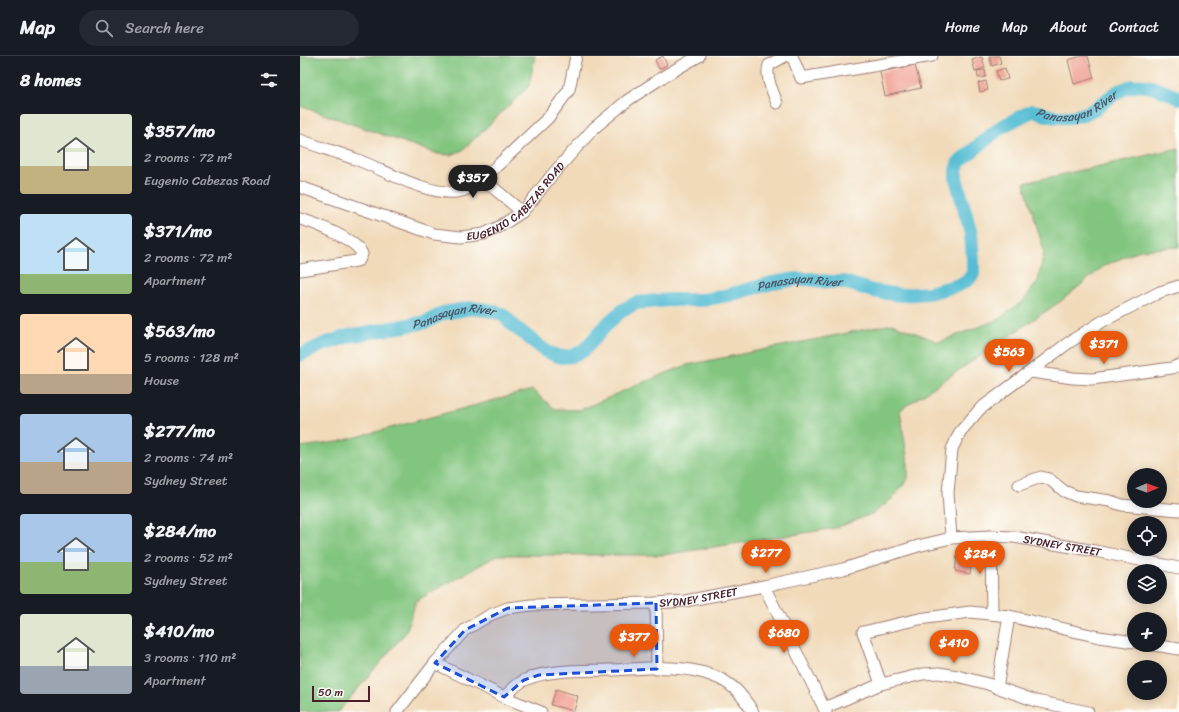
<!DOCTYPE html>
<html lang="en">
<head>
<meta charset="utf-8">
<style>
  body { margin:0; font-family:Sriracha,sans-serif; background:#242831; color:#f1f3f6; height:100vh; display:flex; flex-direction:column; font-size:15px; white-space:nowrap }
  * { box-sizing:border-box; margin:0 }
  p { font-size:13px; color:#9ea1a6 }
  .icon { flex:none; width:22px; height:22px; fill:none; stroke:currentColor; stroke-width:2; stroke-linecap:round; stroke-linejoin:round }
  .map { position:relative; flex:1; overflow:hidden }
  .drawer { display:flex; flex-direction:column; background:#171b24; width:300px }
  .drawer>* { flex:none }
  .needle { width:26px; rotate:89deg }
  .controls { position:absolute; left:827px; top:412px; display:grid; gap:8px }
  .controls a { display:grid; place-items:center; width:40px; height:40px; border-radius:50%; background:#171b24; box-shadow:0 2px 10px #0003; font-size:20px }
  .scale { position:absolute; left:12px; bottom:10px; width:58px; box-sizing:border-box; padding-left:4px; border:2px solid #4a1f2b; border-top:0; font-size:11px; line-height:14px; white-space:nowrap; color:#4a1f2b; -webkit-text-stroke:3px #fdfcf7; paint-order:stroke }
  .price { position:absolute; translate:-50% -34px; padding:0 9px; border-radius:14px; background:#ea580c; color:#fff; font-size:13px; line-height:26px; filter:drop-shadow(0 1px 2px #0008) }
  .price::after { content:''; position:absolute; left:50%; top:24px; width:12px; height:9px; margin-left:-6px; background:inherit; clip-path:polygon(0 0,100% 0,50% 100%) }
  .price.on { background:#222; color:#fff }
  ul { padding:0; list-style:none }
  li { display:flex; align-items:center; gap:12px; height:100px; padding:0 20px }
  li span { display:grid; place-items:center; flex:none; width:112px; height:80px; border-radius:4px; color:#555 }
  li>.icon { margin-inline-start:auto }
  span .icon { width:48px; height:48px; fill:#fffc; stroke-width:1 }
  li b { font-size:17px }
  h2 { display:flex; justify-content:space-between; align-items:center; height:48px; padding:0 20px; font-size:17px }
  header { display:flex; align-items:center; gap:24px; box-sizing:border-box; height:56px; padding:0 20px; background:#171b24; border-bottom:1px solid #363941 }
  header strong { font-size:19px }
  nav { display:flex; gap:22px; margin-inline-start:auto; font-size:14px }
  .search { width:280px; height:36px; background:#242831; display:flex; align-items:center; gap:10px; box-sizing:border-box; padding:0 14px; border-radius:22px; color:#9ea1a6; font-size:15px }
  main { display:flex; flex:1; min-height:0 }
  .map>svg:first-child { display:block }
  .green { fill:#82c57f; stroke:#667255 }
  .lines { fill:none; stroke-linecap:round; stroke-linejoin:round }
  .river { stroke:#56bdd4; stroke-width:14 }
  .building { fill:#f1a195 }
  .minor-casing { stroke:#9e7c72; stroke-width:13 }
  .minor { stroke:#fff; stroke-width:11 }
  .marked { fill:#1d4ed8; fill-opacity:0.2; stroke:#1d4ed8; stroke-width:3; stroke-dasharray:8 5; stroke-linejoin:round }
  .labels { text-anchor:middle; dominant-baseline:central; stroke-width:3; stroke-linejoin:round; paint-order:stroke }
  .street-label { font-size:11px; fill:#4a1f2b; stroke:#fdfcf7 }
  .water-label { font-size:12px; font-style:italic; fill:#4e5666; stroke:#fdfcf7 }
</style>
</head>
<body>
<header>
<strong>Map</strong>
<div class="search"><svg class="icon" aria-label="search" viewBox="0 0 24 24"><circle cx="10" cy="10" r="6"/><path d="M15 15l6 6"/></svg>Search here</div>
<nav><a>Home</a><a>Map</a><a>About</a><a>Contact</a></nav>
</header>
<main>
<section class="drawer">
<h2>8 homes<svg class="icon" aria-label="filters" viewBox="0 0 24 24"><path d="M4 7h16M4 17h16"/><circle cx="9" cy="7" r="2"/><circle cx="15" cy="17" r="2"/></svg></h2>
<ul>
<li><span style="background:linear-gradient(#dfe7d0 65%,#c2b280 0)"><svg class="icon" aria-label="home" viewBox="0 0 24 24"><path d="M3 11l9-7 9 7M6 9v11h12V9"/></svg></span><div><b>$357/mo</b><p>2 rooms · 72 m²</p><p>Eugenio Cabezas Road</p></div></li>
<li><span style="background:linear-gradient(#bfe0f5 75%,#8fb573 0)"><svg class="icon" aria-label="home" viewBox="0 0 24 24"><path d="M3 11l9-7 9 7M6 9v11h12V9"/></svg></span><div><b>$371/mo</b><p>2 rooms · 72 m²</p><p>Apartment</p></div></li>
<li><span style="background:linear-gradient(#ffd9b3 75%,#b9a48a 0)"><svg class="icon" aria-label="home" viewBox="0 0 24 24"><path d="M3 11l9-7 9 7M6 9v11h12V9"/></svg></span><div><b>$563/mo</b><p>5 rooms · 128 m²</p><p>House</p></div></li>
<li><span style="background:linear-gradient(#a9c7e8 60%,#b9a48a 0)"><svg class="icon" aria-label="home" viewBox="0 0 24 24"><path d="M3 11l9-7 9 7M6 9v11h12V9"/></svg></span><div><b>$277/mo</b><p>2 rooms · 74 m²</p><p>Sydney Street</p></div></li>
<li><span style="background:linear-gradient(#a9c7e8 60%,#8fb573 0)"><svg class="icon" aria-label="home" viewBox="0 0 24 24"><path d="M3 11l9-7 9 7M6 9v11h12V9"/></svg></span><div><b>$284/mo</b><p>2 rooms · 52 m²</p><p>Sydney Street</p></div></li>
<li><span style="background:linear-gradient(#dfe7d0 65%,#9aa5b1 0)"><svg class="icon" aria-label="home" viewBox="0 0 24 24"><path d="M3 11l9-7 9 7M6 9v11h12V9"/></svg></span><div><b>$410/mo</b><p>3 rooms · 110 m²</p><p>Apartment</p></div></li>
</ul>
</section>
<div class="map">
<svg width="879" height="656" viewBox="0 0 879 656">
  <rect width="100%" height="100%" fill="#fdfcf7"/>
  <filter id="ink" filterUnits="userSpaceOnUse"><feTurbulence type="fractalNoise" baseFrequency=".025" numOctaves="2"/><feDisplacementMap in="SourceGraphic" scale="8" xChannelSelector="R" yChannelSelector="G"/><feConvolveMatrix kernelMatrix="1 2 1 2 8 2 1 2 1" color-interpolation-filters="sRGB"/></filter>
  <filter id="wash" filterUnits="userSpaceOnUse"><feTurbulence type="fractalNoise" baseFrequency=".012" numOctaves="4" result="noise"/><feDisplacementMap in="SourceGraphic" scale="16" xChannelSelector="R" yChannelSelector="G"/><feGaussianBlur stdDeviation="0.9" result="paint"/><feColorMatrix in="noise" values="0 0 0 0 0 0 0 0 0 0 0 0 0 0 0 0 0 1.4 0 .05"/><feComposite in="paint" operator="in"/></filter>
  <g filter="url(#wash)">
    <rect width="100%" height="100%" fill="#f1daba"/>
    <g class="green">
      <polygon points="0,0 235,0 229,30 163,94 151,99 138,98 0,50"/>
      <polygon points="879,92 879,191 840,194 804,210 761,245 600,354 608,408 608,423 593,442 574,457 536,472 363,499 198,499 116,545 106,576 38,656 0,656 0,391 38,386 232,334 255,353 280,354 344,326 387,309 592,268 639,286 699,263 724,244 738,225 744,195 724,127"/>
    </g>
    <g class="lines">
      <path class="river" id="s1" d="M0 299 22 289 49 280 126 266 144 257 171 252 188 254 202 258 215 271 247 296 261 301 272 300 283 295 310 265 323 254 336 247 369 244H403L429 239 472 227 497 223H510L529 226H544L573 235 601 239 629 237 659 229 668 224 673 218V203L671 178 656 122V114L659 106 701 71 732 55C738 55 741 57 746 59 757 62 769 62 780 59 794 56 802 47 813 39 837 22 855 31 879 42"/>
    </g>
    <g id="blocks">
      <g class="building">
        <polygon points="363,0 367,9 359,13 355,4"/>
        <polygon points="689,0 699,0 701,7 692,10"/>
        <polygon points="782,0 788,0 794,22 774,28 768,4"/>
        <polygon points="682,1 685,12 675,15 672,4"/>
        <polygon points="615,9 621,32 585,40 580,16"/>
        <polygon points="705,12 708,23 699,25 696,15"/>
        <polygon points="685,14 686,21 678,22 677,15"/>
        <polygon points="686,25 688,34 680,36 678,27"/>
        <polygon points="657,500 672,502 670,518 655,515"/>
        <polygon points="256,633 278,640 274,655 251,649"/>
      </g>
    </g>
  </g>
  <g filter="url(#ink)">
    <use href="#blocks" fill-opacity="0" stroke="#9e7c72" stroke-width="1"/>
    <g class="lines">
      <g class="minor-casing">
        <g id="minor">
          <polyline points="492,0 501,22 632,0"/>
          <path d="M477 47C473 36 465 21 469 9L485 0"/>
          <path d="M0 84C19 91 39 97 58 104 86 115 127 139 156 136 167 135 175 130 183 123L248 62 269 34 276 0"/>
          <polyline points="183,123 222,156"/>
          <path id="s2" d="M0 131 134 178 161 181 184 178 199 171 222 156 230 147 252 119 294 72 328 44 366 19 399 0"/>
          <path d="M0 163C15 167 57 184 62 198L59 204 56 205 0 214"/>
          <polyline points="731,316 773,322 792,323 872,312 879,309"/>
          <polyline points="719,429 741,421 749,423 764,435 776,440 810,445 822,449 879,454"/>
          <polyline points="691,480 692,558"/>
          <polyline points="651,482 648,437 652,393 660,376 680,353 768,287 803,265 860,236 879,230"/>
          <polyline points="464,530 526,656"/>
          <polyline points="356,547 357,613"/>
          <polyline points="854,589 879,593"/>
          <polyline points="135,607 204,641 241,656"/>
          <polyline points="581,628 563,576 619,563 670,556 709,560 799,581 834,586"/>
          <polyline points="697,632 709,560"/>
          <path d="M204 641C210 636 217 627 225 624 247 613 285 615 310 614 343 613 381 607 413 620 433 627 442 639 453 656"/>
          <polyline points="524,652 581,628 623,618 639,617 657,620 688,628 736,645 788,656"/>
          <path id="s3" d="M97 656 135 607 165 574 190 559 208 552 231 549 356 547 385 545 464 530 543 513 618 490 651 482 691 480 714 481 795 495 879 512"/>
        </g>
      </g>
      <use href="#minor" class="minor"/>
    </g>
  </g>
  <path class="marked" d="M356 547 357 613 239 619 224 624 204 641 135 607 165 574 208 552Z"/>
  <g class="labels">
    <g class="street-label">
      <text stroke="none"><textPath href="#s2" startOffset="237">EUGENIO CABEZAS ROAD</textPath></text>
      <text stroke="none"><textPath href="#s3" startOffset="718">SYDNEY STREET</textPath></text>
      <text stroke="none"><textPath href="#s3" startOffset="346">SYDNEY STREET</textPath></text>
    </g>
    <g class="water-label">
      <text stroke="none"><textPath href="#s1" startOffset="978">Panasayan River</textPath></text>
      <text stroke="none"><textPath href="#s1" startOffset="545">Panasayan River</textPath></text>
      <text stroke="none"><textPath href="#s1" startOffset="160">Panasayan River</textPath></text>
    </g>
  </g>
</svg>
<div class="controls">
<a><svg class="needle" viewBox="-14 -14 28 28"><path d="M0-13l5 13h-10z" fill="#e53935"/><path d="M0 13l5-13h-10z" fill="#9ea1a6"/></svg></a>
<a><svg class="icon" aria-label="locate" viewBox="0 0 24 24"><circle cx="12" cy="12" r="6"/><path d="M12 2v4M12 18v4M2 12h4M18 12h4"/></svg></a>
<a><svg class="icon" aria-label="layers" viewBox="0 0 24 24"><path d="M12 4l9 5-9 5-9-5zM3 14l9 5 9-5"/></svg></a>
<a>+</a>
<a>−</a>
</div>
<div class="scale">50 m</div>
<b class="price on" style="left:173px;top:143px">$357</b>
<b class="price" style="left:804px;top:309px">$371</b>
<b class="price" style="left:709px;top:317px">$563</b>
<b class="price" style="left:466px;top:518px">$277</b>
<b class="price" style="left:680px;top:519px">$284</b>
<b class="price" style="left:484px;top:598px">$680</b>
<b class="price" style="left:334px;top:602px">$377</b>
<b class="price" style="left:654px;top:608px">$410</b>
</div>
</main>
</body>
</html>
